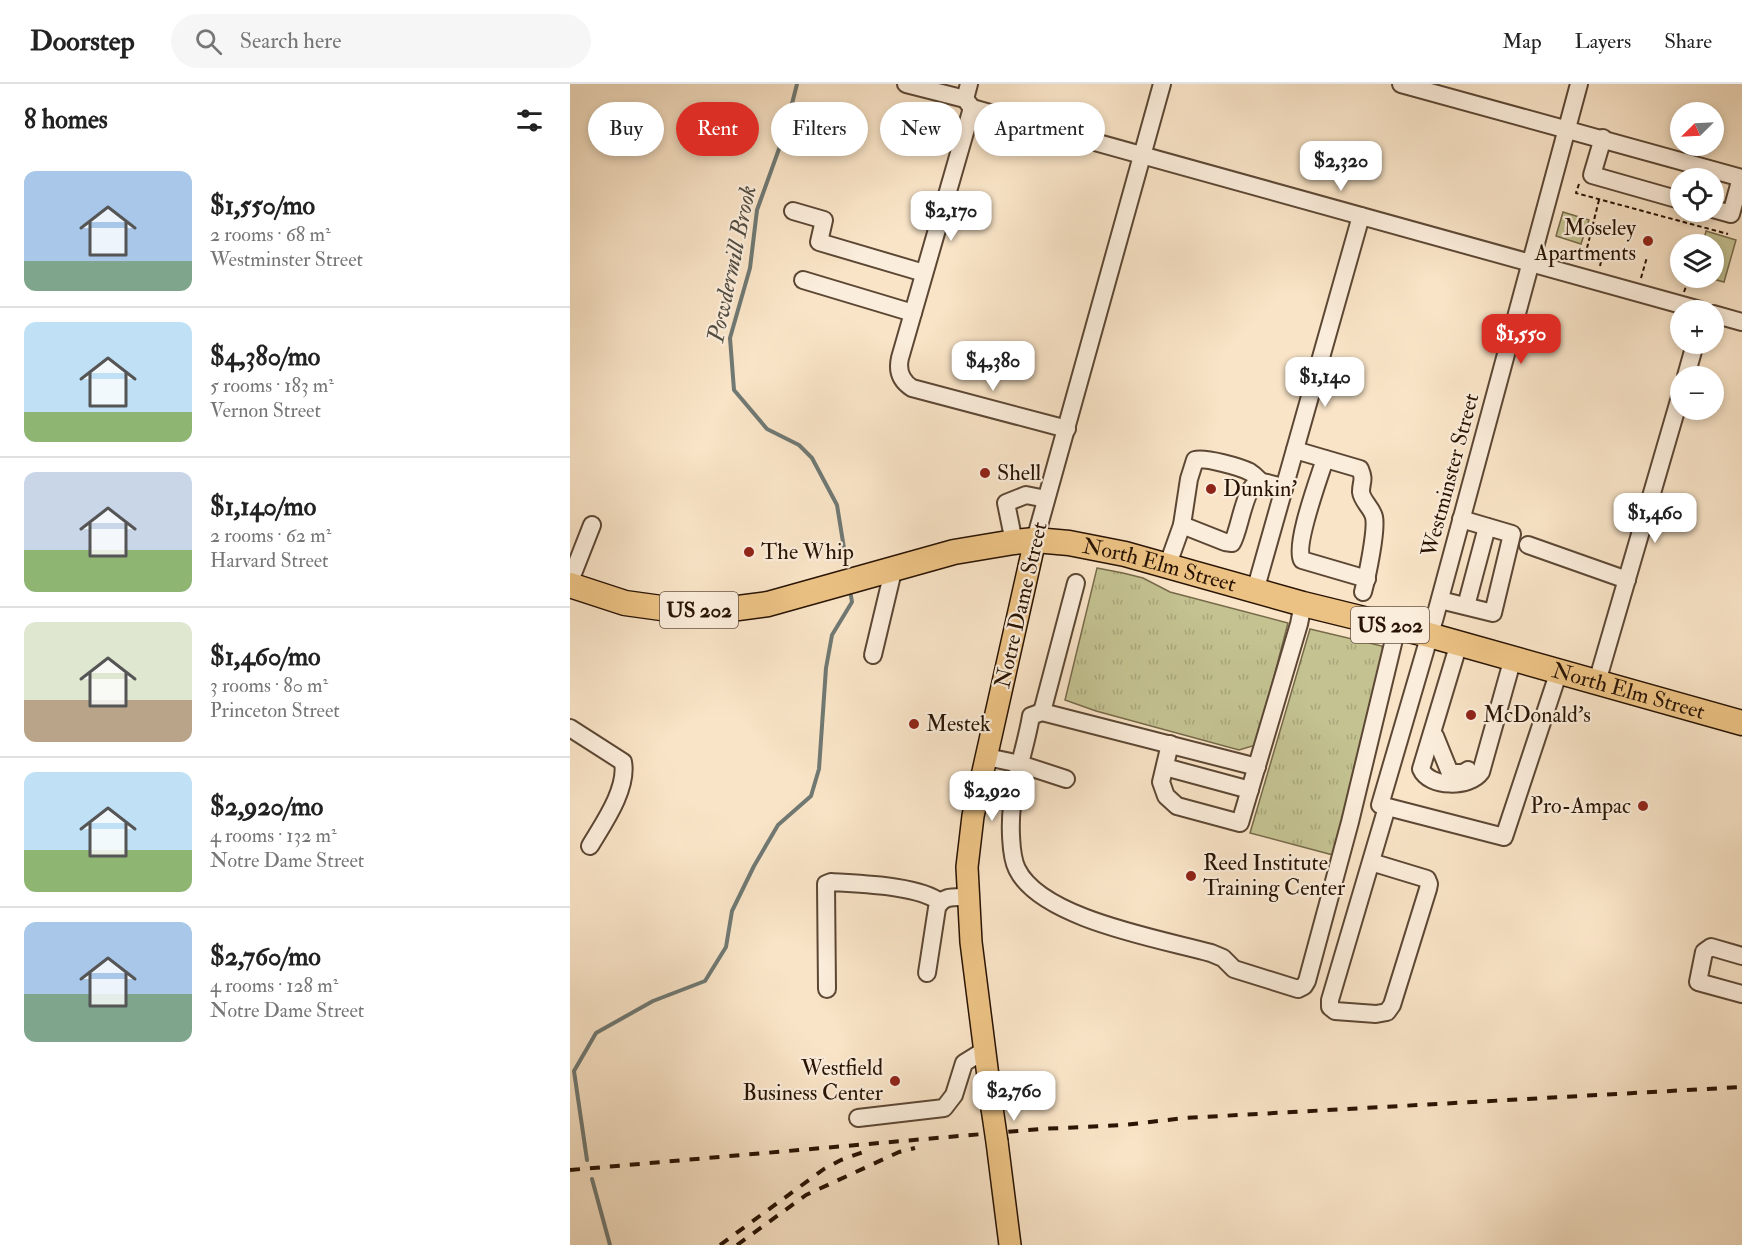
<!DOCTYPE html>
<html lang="en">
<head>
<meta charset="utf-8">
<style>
  body { margin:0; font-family:"IM FELL Double Pica",serif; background:#f6f6f6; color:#222; height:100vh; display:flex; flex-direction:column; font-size:22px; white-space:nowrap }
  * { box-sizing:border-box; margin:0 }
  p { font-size:20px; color:#767676 }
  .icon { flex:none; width:33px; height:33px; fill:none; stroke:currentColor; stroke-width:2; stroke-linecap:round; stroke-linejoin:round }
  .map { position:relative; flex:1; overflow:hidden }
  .sheet { display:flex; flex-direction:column; background:#fff; width:570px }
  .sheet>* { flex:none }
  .top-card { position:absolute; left:18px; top:18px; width:570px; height:54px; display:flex; gap:12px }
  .needle { width:39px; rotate:246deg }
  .tools { position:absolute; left:1100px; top:18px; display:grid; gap:12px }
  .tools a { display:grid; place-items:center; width:54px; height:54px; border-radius:50%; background:#fff; box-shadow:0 3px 9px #0003; font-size:30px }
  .price { position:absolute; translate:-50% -51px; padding:0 14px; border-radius:12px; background:#fff; color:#222; font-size:20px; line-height:39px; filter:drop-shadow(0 2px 3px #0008) }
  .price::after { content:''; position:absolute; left:50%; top:36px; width:18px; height:14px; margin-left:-9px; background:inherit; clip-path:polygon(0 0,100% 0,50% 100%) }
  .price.selected { background:#d93025; color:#fff }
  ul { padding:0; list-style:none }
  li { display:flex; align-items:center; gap:18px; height:150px; padding:0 24px }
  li+li { border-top:2px solid #e0e0e0 }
  li span { display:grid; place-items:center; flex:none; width:168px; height:120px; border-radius:12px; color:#555 }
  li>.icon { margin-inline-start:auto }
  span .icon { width:72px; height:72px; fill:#fffc; stroke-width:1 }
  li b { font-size:26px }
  h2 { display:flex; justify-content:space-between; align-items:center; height:72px; padding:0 24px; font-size:26px }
  .chip { padding:0 21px; border-radius:27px; background:#fff; box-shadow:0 3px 9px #0003; font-size:21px; line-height:54px }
  .chip.selected { background:#d93025; color:#fff }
  header { display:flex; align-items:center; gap:36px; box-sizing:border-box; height:84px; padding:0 30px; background:#fff; border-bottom:2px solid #e0e0e0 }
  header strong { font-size:28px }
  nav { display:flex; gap:33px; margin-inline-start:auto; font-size:21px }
  .search { width:420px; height:54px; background:#f6f6f6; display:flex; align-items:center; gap:15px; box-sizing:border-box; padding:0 21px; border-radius:33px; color:#767676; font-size:22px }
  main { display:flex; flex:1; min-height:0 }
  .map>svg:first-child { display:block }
  .grass { fill:url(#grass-tufts); stroke:#766a4a; stroke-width:1.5 }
  .green { fill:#c4c291; stroke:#766a4a; stroke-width:1.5 }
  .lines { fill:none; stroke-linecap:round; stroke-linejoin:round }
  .stream { stroke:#707973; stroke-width:4 }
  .minor-casing { stroke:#5c4734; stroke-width:20 }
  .major-casing { stroke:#281303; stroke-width:24 }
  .highway-casing { stroke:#281303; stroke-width:27 }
  .path { stroke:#281303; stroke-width:2; stroke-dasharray:4.5 3; stroke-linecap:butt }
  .minor { stroke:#fbeddb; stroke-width:16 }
  .major { stroke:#ecc284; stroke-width:21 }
  .highway { stroke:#ecc284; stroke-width:24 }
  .rail { stroke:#281303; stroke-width:4; stroke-dasharray:10 10; stroke-linecap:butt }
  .major-bridge-casing { stroke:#281303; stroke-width:24; stroke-linecap:butt }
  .major-bridge { stroke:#ecc284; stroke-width:21 }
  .poi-dot { fill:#8f2418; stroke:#fbeddb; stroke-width:2 }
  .labels { text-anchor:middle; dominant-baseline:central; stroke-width:4.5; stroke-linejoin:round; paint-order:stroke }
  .shield { fill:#fbeddb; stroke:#675444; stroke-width:1.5 }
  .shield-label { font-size:21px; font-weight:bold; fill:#281303 }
  .poi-label { font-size:22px; fill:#281303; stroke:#fbeddb; text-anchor:start }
  .street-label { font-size:22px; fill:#281303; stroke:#fbeddb }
  .water-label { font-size:24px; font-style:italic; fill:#524e44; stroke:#fbeddb }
</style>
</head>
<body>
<header>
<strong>Doorstep</strong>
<div class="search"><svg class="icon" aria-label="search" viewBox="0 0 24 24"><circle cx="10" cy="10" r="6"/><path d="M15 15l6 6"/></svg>Search here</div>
<nav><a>Map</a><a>Layers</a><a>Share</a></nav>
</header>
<main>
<section class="sheet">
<h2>8 homes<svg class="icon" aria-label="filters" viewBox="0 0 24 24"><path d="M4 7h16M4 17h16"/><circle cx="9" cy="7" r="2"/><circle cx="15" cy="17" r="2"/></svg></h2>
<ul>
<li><span style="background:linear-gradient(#a9c7e8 75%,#7fa58c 0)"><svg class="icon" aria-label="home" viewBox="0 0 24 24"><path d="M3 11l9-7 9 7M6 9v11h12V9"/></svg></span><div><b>$1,550/mo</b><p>2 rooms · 68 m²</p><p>Westminster Street</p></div></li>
<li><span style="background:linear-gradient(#bfe0f5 75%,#8fb573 0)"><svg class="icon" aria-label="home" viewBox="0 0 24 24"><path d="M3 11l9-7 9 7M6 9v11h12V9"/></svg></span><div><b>$4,380/mo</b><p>5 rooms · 183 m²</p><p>Vernon Street</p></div></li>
<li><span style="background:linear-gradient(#c9d6e8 65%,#8fb573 0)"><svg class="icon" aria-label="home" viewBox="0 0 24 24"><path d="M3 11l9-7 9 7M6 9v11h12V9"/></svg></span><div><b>$1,140/mo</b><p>2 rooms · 62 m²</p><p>Harvard Street</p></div></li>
<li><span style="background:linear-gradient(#dfe7d0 65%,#b9a48a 0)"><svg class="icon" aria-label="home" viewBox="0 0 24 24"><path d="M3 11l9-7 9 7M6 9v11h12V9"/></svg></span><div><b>$1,460/mo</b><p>3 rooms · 80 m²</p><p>Princeton Street</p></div></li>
<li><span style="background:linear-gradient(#bfe0f5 65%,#8fb573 0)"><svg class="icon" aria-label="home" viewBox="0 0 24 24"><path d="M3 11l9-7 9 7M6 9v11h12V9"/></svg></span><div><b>$2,920/mo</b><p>4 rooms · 132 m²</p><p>Notre Dame Street</p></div></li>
<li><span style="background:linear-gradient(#a9c7e8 60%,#7fa58c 0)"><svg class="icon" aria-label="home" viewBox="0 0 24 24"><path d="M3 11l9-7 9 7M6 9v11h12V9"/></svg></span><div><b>$2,760/mo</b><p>4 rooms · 128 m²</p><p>Notre Dame Street</p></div></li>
</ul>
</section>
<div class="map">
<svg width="1172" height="1161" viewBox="0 0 1172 1161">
  <defs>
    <pattern id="grass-tufts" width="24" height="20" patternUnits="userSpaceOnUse" patternTransform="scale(1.5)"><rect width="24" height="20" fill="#c4c291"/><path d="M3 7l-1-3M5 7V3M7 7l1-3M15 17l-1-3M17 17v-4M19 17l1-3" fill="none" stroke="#a8a67b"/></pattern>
  </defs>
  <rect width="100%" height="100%" fill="#f9e4c7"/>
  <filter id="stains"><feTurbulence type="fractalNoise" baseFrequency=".00333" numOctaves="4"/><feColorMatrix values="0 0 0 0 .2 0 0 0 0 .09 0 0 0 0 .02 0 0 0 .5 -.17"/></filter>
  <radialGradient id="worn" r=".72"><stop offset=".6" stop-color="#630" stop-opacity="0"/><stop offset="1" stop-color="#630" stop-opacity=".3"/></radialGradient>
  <g class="grass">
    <polygon points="527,484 553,489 573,494 600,508 718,539 686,661 669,666 526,627 495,616"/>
    <polygon points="740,545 812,562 814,574 763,771 680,749"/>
  </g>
  <g class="green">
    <polygon points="993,128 1019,136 1011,160 986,152"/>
    <polygon points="1136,147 1166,156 1154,198 1139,194 1143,194 1143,160 1133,160"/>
  </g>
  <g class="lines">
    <g class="stream">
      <polyline points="227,0 214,51 187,126 180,184 160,254 164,306 197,345 229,361 242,374 267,421 278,489"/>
      <polyline points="17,1076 4,987 26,949 83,917 135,897 156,863 162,827 184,782 208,741 241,712 249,685 256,584 262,551 282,518 280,506"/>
      <polyline points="22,1095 40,1161"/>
    </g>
    <g class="minor-casing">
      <g id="minor">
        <polyline points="336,0 395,15 402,24"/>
        <polyline points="831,0 1172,94"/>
        <polyline points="395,15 399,0"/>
        <polyline points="402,24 1130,226"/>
        <path d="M402 24 330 274C327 287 331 297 342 304L497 345"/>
        <polyline points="1033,54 1022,91 1110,116"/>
        <polyline points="1143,125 1161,130 1171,94"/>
        <polyline points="223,127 254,136 249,158 354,189"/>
        <polyline points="233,196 343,229"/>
        <polyline points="1143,230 1172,238"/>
        <polyline points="1116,292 1125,260"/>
        <path d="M725 366 790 385C795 397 791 397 791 408 792 417 802 424 804 433 807 446 797 493 793 508"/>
        <path d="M755 375C749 394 724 461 732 476L797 495"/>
        <path d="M612 441 655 458 662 459C670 447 674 400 690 398 697 398 708 402 714 404"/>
        <polyline points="465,456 592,0"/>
        <polyline points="444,458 436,419 456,411 476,415"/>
        <polyline points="958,461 1057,496"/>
        <path d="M597 483 612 441 619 395 625 376C635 373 670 383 680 388 685 391 687 394 691 398"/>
        <polyline points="0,497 22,441"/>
        <polyline points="685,507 791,132"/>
        <polyline points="870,516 923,529 942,450 891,435"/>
        <polyline points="896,522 917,443"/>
        <path d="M889 559 851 685C859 704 900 704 911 688L943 574"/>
        <polyline points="303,571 324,483"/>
        <polyline points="989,587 934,753 810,721 865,533 1009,0"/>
        <polyline points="1027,598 1110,313"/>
        <polyline points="472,628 506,499"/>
        <path d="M0 644 53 678C58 705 33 740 20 762"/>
        <polyline points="865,652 880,689 893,689 898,686"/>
        <polyline points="600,660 591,698 596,712 607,722 670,739 729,540 733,520"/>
        <polyline points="417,673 450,680 496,695"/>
        <polyline points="595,683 680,706"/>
        <path d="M687 683 472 628 461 632C456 662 445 691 442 722 440 738 440 771 447 785 471 835 591 855 641 869L653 874 664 885 728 905 734 902 737 897 780 738 827 543"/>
        <polyline points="801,778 857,795 859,800 858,805 822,921 817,928 806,930 765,927 760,923 760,916 817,723"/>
        <polyline points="1172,872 1141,863 1134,868 1128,898 1172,910"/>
        <path d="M357 889 367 824C373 811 384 813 398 813"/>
        <path d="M257 905 256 800 261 798C289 800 348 801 370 818"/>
        <polyline points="288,1034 374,1024 384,1011 394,979 415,966"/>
      </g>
    </g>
    <g class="major-casing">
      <g id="major">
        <polyline points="422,1024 401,858 397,783 403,732 465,456"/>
        <polyline points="427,1058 440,1161"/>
      </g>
    </g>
    <g class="highway-casing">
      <g id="highway">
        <path id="s1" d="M0 501 55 519 113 527 153 526 198 520 384 468 444 458 465 456 499 459 555 470 733 520 859 551 1172 639"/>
      </g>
    </g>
    <g class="path">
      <polyline points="1009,100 1006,109 1158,150"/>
      <polyline points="1029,116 1016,168 1032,173 1030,182"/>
      <polyline points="1071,194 1077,173"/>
      <polyline points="1114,208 1119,194"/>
    </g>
    <use href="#minor" class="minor"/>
    <use href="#major" class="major"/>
    <use href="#highway" class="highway"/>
    <g class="rail">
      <polyline points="0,1086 470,1045 554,1041 615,1034 1172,1003"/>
      <polyline points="150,1161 254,1085 271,1076 296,1067"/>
      <polyline points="167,1161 236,1111 329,1068 345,1064"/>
    </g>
    <g class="major-bridge-casing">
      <polyline id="major-bridge" points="422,1024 427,1058"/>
    </g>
    <use href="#major-bridge" class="major-bridge"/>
  </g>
  <g class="poi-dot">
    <circle cx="1078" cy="157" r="6"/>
    <circle cx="415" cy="389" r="6"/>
    <circle cx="641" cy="405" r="6"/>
    <circle cx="179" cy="468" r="6"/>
    <circle cx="901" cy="631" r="6"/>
    <circle cx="344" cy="640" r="6"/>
    <circle cx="1073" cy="722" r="6"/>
    <circle cx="621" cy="792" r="6"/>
    <circle cx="325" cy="997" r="6"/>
  </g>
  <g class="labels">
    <g class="shield">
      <rect x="90" y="508" width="78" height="36" rx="4.5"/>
      <rect x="781" y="523" width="78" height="36" rx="4.5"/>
    </g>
    <g class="shield-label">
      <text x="129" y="526">US 202</text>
      <text x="820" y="541">US 202</text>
    </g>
    <g class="poi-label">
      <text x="1066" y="144" text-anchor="end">Moseley<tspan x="1066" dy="25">Apartments</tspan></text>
      <text x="427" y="389">Shell</text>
      <text x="653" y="405">Dunkin'</text>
      <text x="191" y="468">The Whip</text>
      <text x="913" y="631">McDonald's</text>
      <text x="356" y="640">Mestek</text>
      <text x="1061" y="722" text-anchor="end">Pro-Ampac</text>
      <text x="633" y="779">Reed Institute<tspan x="633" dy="25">Training Center</tspan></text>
      <text x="313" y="984" text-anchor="end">Westfield<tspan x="313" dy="25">Business Center</tspan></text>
    </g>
    <g class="street-label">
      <text transform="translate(880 391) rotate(-75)">Westminster Street</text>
      <text stroke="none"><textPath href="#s1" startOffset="604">North Elm Street</textPath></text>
      <text transform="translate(451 521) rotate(-77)">Notre Dame Street</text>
      <text stroke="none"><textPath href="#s1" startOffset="1090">North Elm Street</textPath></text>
    </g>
    <g class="water-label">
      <text transform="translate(162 180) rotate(-78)">Powdermill Brook</text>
    </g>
  </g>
  <rect width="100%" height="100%" filter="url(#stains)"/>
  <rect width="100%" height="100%" fill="url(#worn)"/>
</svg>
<div class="tools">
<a><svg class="needle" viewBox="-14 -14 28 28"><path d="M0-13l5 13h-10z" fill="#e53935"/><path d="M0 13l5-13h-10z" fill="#767676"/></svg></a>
<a><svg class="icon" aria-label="locate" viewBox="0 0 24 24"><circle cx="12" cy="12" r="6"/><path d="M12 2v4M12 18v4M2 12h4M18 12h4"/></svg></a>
<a><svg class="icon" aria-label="layers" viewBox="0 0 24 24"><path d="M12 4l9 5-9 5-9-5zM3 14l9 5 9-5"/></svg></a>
<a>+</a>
<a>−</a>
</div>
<b class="price" style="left:771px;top:108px">$2,320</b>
<b class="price" style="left:381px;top:158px">$2,170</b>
<b class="price selected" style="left:951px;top:281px">$1,550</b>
<b class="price" style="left:423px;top:308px">$4,380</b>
<b class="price" style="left:755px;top:324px">$1,140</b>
<b class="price" style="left:1085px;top:460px">$1,460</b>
<b class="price" style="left:422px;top:738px">$2,920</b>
<b class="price" style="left:444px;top:1038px">$2,760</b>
<div class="top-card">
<a class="chip">Buy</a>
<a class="chip selected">Rent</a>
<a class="chip">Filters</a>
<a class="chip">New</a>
<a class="chip">Apartment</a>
</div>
</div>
</main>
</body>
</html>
